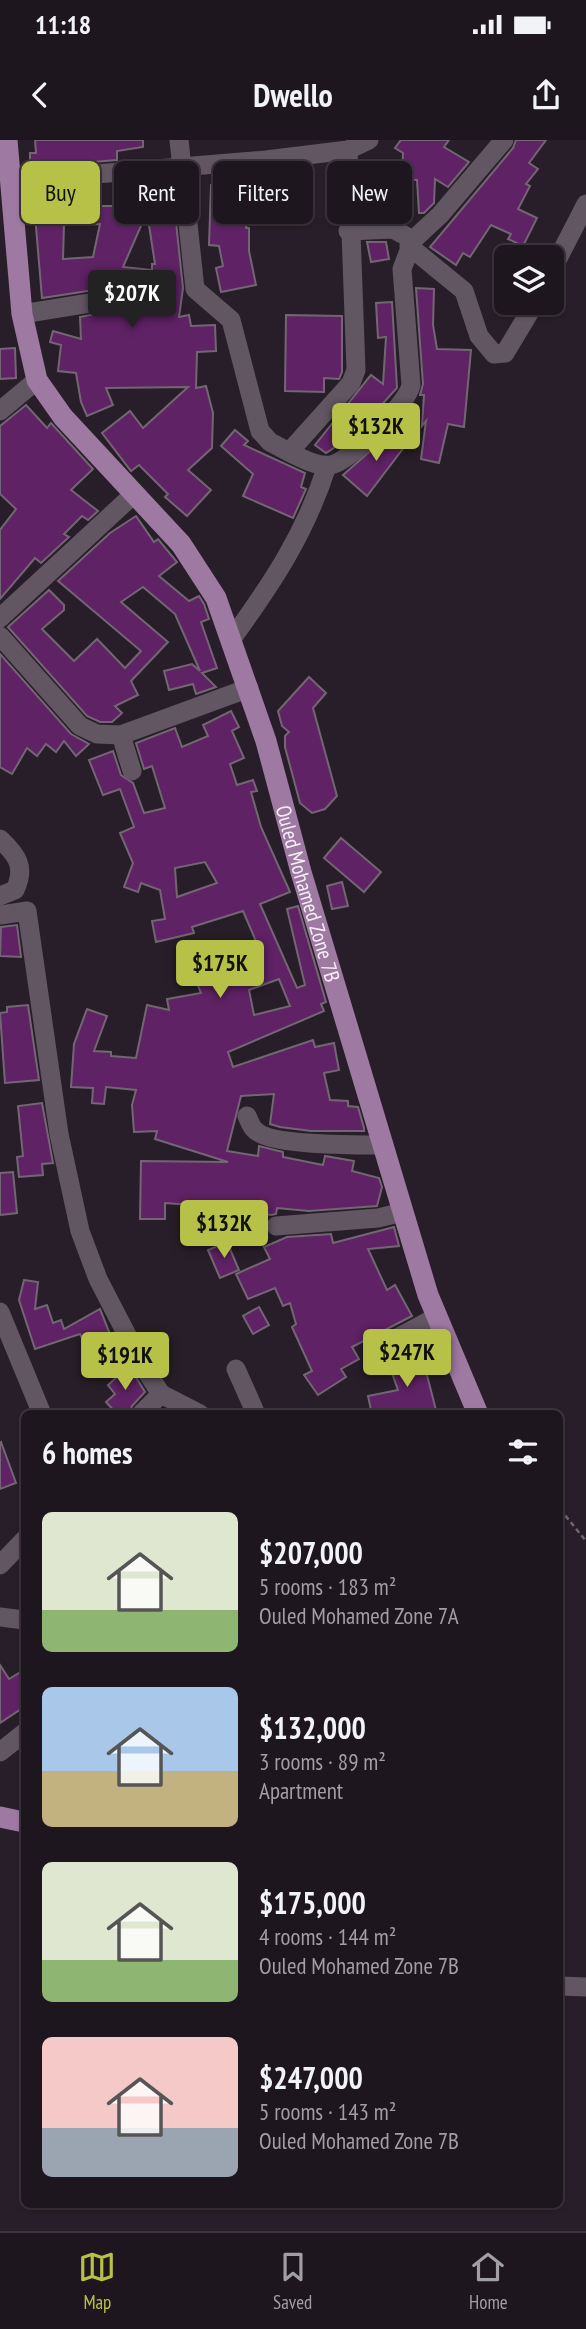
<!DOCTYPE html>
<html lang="en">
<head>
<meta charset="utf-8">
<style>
  body { margin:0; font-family:"PT Sans Narrow",sans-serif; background:#2b232c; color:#f1f3f6; height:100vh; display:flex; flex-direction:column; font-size:26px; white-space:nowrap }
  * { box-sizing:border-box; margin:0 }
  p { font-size:23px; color:#a19fa4 }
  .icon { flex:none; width:38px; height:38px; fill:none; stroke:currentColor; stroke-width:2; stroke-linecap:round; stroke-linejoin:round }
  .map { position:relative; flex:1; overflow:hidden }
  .panel { position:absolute; left:21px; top:1270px; width:542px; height:798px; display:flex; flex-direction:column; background:#1e161f; border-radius:10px; box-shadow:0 2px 5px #0004,0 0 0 2px #3c353d }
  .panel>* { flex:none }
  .guide { position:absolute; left:21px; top:21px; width:544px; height:63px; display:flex; gap:14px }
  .controls { position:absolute; left:494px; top:105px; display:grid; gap:14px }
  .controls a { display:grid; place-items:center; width:70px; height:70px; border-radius:10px; background:#1e161f; box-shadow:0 2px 5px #0004,0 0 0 2px #3c353d; font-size:35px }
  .price { position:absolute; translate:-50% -60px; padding:0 16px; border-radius:7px; background:#b7c148; color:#111; font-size:23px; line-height:46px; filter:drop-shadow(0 2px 4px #0008) }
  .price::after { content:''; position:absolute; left:50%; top:42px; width:21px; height:16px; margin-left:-10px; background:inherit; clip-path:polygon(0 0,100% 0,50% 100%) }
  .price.current { background:#222; color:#fff }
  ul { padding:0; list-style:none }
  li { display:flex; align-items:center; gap:21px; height:175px; padding:0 21px }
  li span { display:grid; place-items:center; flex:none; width:196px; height:140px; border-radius:10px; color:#555 }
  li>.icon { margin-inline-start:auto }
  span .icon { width:84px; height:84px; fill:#fffc; stroke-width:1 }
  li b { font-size:30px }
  h2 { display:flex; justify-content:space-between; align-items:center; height:84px; padding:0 21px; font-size:30px }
  .chip { padding:0 24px; border-radius:10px; background:#1e161f; box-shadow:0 2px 5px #0004,0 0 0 2px #3c353d; font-size:24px; line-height:63px }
  .chip.current { background:#b7c148; color:#111 }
  .status { display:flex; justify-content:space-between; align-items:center; height:49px; padding:0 35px; background:#1e161f; direction:ltr }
  .status svg { height:19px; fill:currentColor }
  header { display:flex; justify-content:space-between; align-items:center; height:91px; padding:0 21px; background:#1e161f; font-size:32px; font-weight:700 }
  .dock { display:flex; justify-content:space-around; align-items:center; height:98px; border-top:2px solid #3c353d; background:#1e161f; font-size:19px; color:#a19fa4 }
  .dock a { display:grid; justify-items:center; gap:4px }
  .dock .current { color:#b7c148 }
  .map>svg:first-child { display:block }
  .building { fill:#5f2265; stroke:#726673; stroke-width:2; fill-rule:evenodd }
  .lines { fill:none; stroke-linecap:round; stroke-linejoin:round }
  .path { stroke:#6e656e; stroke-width:2.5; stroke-dasharray:5 3.5; stroke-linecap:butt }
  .minor { stroke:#625663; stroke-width:19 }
  .major { stroke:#9e79a1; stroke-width:21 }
  .labels { text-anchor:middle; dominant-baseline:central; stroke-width:7; stroke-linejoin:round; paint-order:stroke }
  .street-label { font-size:21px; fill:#f6eff6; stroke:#0e0a0f }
</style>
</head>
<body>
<div class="status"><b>11:18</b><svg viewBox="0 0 49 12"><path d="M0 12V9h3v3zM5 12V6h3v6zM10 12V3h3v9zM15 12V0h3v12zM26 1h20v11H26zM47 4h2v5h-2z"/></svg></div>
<header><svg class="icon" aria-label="back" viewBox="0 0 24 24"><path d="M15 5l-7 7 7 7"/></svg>Dwello<svg class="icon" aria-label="share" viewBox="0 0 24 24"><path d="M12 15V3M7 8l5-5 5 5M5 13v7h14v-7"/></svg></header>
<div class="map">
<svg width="586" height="2091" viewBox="0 0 586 2091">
  <rect width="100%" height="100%" fill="#281e29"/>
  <g class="building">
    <polygon points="35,0 143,0 143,7 117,11 117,20 30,27 30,13 36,13"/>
    <polygon points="401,0 449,0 444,7 469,22 448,47 435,39 434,63 424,73 419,73 417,40 402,39 403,13 395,8"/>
    <polygon points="516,0 546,0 529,23 538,29 526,44 530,46 518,69 537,78 523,106 508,99 511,94 491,85 470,117 463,113 456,125 430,107 513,8"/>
    <path d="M171 40 172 51 161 50 163 83 176 82 183 148 179 177 189 175 191 186 215 185 216 211 197 212 196 248 206 246 213 273 212 308 188 330 211 350 187 376 165 357 168 354 139 325 131 331 102 293 130 271 143 288 188 247 106 248 113 265 87 276 81 262 76 233 58 231 61 205 50 202 53 191 81 199 80 177 115 170 120 157 117 152 107 148 42 158 34 63 95 58 94 66H136L137 43ZM147 72 155 124H152V130L123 127ZM100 84 93 117 63 119 64 85Z"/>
    <polygon points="211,45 230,47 228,72 248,77 246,88 249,88 249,111 256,145 221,152 216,128 223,126 219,106 209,105"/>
    <polygon points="367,102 386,102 389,119 371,122"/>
    <polygon points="416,148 434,149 433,185 437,209 471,210 464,287 448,284 439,323 421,319 426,281 422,286 424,255 420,255 423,244"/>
    <polygon points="392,162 397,248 355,294 326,313 315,305 371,235 383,244 386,197 378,198 376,163"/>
    <polygon points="286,175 342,176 342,232 339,239 324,238 324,252 285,251"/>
    <polygon points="15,208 16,238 0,239 0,209"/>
    <polygon points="26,265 47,288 51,283 93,329 71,350 98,371 88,380 82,376 64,394 69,397 41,423 35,418 0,459 0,390 16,369 0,354 0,286"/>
    <polygon points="235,290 248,301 244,305 305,333 301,347 306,349 293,378 243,356 253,334 221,306"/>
    <polygon points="394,290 408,302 367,356 343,335"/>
    <polygon points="136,376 154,402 158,399 177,422 159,436 189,461 199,456 204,464 209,479 201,482 217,528 202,533 216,547 196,554 193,544 169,550 164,531 192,524 200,531 175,474 143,447 121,462 168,502 131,541 138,555 115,566 122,573 112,582 100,582 87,576 8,487 49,450 64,465 64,470 42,489 74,521 97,499 125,528 141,511 58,441 110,393"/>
    <polygon points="0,514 71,594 89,604 76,616 64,601 56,612 46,604 37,616 27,608 12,634 0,627"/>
    <polygon points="309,537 326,553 313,568 337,656 325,669 312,673 300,663 285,607 285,596 289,592 282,586 278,571"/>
    <path d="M231 571 239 587 232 591 244 618 230 624 237 645 253 640 257 651 251 652 261 687 290 752 260 764 297 848 305 845 287 769 298 766 326 862 321 864 324 871 228 912 233 927 313 900 315 907 334 903 339 930 324 933 330 960 348 961V966L358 967 364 988V991H311L280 987 270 984 274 954 241 956 227 1011 258 1016 259 1006 283 1012V1017L323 1025 325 1016 354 1021 352 1031 379 1038 382 1047 377 1066 309 1071 277 1068 276 1074 271 1075 244 1070 214 1080 208 1066 165 1063V1079H140L141 1021 228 1022 155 999 157 991 134 992 132 965 136 950 106 947 104 964 92 963 93 948 71 947 74 904 87 869 107 876 94 911 111 912V916L136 918 147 865 169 870 167 859 201 853 194 836 261 813 243 771 192 787 194 793 156 802 152 781 165 779 160 750 141 743 138 752 124 747 133 723 120 693 134 687 120 649 103 655 89 620 113 611 121 635 133 643 144 673 165 668 152 626 144 629 136 603 175 588 182 607 208 596 203 585ZM205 722 217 743 177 757 175 728ZM279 839 290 866 254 875 249 850Z"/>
    <polygon points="341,698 381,732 364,752 324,718"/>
    <polygon points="342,742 348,766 332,769 327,746"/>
    <polygon points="17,785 21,817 0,816 1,787"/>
    <polygon points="28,865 39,940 5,943 0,873 7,872 7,867"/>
    <polygon points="42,963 53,1023 42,1024 43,1035 19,1037 17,1017 23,1016 18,966"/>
    <polygon points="13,1032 17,1073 0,1075 0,1033"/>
    <polygon points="394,1087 399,1106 368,1109 387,1150 395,1145 412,1176 352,1207 359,1219 341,1229 346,1237 318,1255 304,1235 312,1231 292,1187 296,1184 290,1163 283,1166 275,1148 248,1159 236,1134 270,1119 264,1107 287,1097 331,1094 333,1103"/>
    <polygon points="227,1102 239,1130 220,1138 208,1110"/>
    <polygon points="24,1140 38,1142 35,1169 47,1165 53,1183 61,1180 64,1189 100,1169 115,1207 93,1219 80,1194 35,1209 19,1160"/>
    <polygon points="259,1167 269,1185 253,1194 243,1176"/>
    <polygon points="420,1208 437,1274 378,1274 377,1269 371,1270 368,1256 398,1250 388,1222"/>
    <polygon points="129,1226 145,1252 132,1266 129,1274 117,1274 106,1262 115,1254 108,1245"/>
    <polygon points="1,1302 16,1343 0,1349 0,1303"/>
    <polygon points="0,1525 9,1539 24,1530 24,1567 0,1583"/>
  </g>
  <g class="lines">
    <polyline class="path" points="560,1369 586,1401"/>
    <g class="minor">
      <polyline points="179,0 195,149 231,180 260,291 270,302 289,312 351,243 356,230 348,10"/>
      <polyline points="11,41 266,20 348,10 369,0"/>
      <polyline points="348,91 393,89 413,100"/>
      <polyline points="409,106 464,151 479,196 494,214 505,213 535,163"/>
      <polyline points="551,132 586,64"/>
      <polyline points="22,174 108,160"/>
      <polyline points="0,271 37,240"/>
      <path d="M289 312C301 318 317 327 331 325 349 322 408 263 411 245L402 129 413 100 440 75 504 0"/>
      <polyline points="0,478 134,354"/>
      <polyline points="0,496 80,586 97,594 121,595"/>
      <path d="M231 500C273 442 305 394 327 326"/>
      <polyline points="132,631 121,595 249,548"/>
      <path d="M0 699C17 715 26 727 15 750L0 756"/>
      <polyline points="0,775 27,771 59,994 80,1091 98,1139 143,1226 161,1254 200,1274"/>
      <path d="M247 976C249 980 251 987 255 990 269 1006 361 1005 384 1005"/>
      <polyline points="276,1086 378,1078 403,1072"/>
      <polyline points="0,1172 42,1274"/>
      <polyline points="377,1215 397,1198 436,1177"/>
      <polyline points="236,1229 256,1274"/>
      <polyline points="141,1274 161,1254"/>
      <polyline points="0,1425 24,1400"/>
      <polyline points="0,1477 24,1480"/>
      <polyline points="0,1612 24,1593"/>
      <polyline points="560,1846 586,1847"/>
    </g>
    <g class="major">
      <path id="s1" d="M7 0 22 174 37 240 63 277 181 404 216 458 266 601 301 732 428 1155 478 1274"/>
      <polyline points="0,1677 24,1682"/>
    </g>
  </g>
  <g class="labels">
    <g class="street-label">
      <text stroke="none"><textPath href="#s1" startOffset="835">Ouled Mohamed Zone 7B</textPath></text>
    </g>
  </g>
</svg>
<div class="controls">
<a><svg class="icon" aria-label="layers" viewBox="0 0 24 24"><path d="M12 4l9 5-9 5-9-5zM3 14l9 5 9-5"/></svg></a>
</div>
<b class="price current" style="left:132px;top:190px">$207K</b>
<b class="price" style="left:376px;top:323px">$132K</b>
<b class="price" style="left:220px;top:860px">$175K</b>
<b class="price" style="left:224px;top:1120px">$132K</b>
<b class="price" style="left:407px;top:1249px">$247K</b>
<b class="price" style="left:125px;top:1252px">$191K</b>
<div class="guide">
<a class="chip current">Buy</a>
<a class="chip">Rent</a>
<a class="chip">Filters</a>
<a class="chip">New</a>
</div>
<section class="panel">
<h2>6 homes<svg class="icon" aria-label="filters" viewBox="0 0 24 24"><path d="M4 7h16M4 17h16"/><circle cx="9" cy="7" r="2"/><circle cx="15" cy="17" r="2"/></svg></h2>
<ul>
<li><span style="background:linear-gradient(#dfe7d0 70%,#8fb573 0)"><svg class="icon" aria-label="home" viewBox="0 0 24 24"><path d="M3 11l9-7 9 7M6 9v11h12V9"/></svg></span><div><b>$207,000</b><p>5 rooms · 183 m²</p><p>Ouled Mohamed Zone 7A</p></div></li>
<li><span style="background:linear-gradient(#a9c7e8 60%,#c2b280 0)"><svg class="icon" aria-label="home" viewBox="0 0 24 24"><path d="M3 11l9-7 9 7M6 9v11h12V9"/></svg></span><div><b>$132,000</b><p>3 rooms · 89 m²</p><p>Apartment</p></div></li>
<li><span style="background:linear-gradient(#dfe7d0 70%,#8fb573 0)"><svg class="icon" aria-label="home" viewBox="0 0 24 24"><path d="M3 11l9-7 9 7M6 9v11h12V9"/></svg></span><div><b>$175,000</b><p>4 rooms · 144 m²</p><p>Ouled Mohamed Zone 7B</p></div></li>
<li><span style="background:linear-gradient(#f6c9c9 65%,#9aa5b1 0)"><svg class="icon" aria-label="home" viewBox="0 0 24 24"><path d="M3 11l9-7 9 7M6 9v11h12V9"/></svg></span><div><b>$247,000</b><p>5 rooms · 143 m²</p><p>Ouled Mohamed Zone 7B</p></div></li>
</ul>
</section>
</div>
<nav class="dock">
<a class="current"><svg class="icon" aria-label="map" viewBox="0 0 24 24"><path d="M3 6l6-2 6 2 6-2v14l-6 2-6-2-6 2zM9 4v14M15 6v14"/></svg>Map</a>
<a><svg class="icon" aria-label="saved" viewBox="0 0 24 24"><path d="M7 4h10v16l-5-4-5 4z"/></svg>Saved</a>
<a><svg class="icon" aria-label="home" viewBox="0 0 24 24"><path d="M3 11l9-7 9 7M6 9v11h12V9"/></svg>Home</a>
</nav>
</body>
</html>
